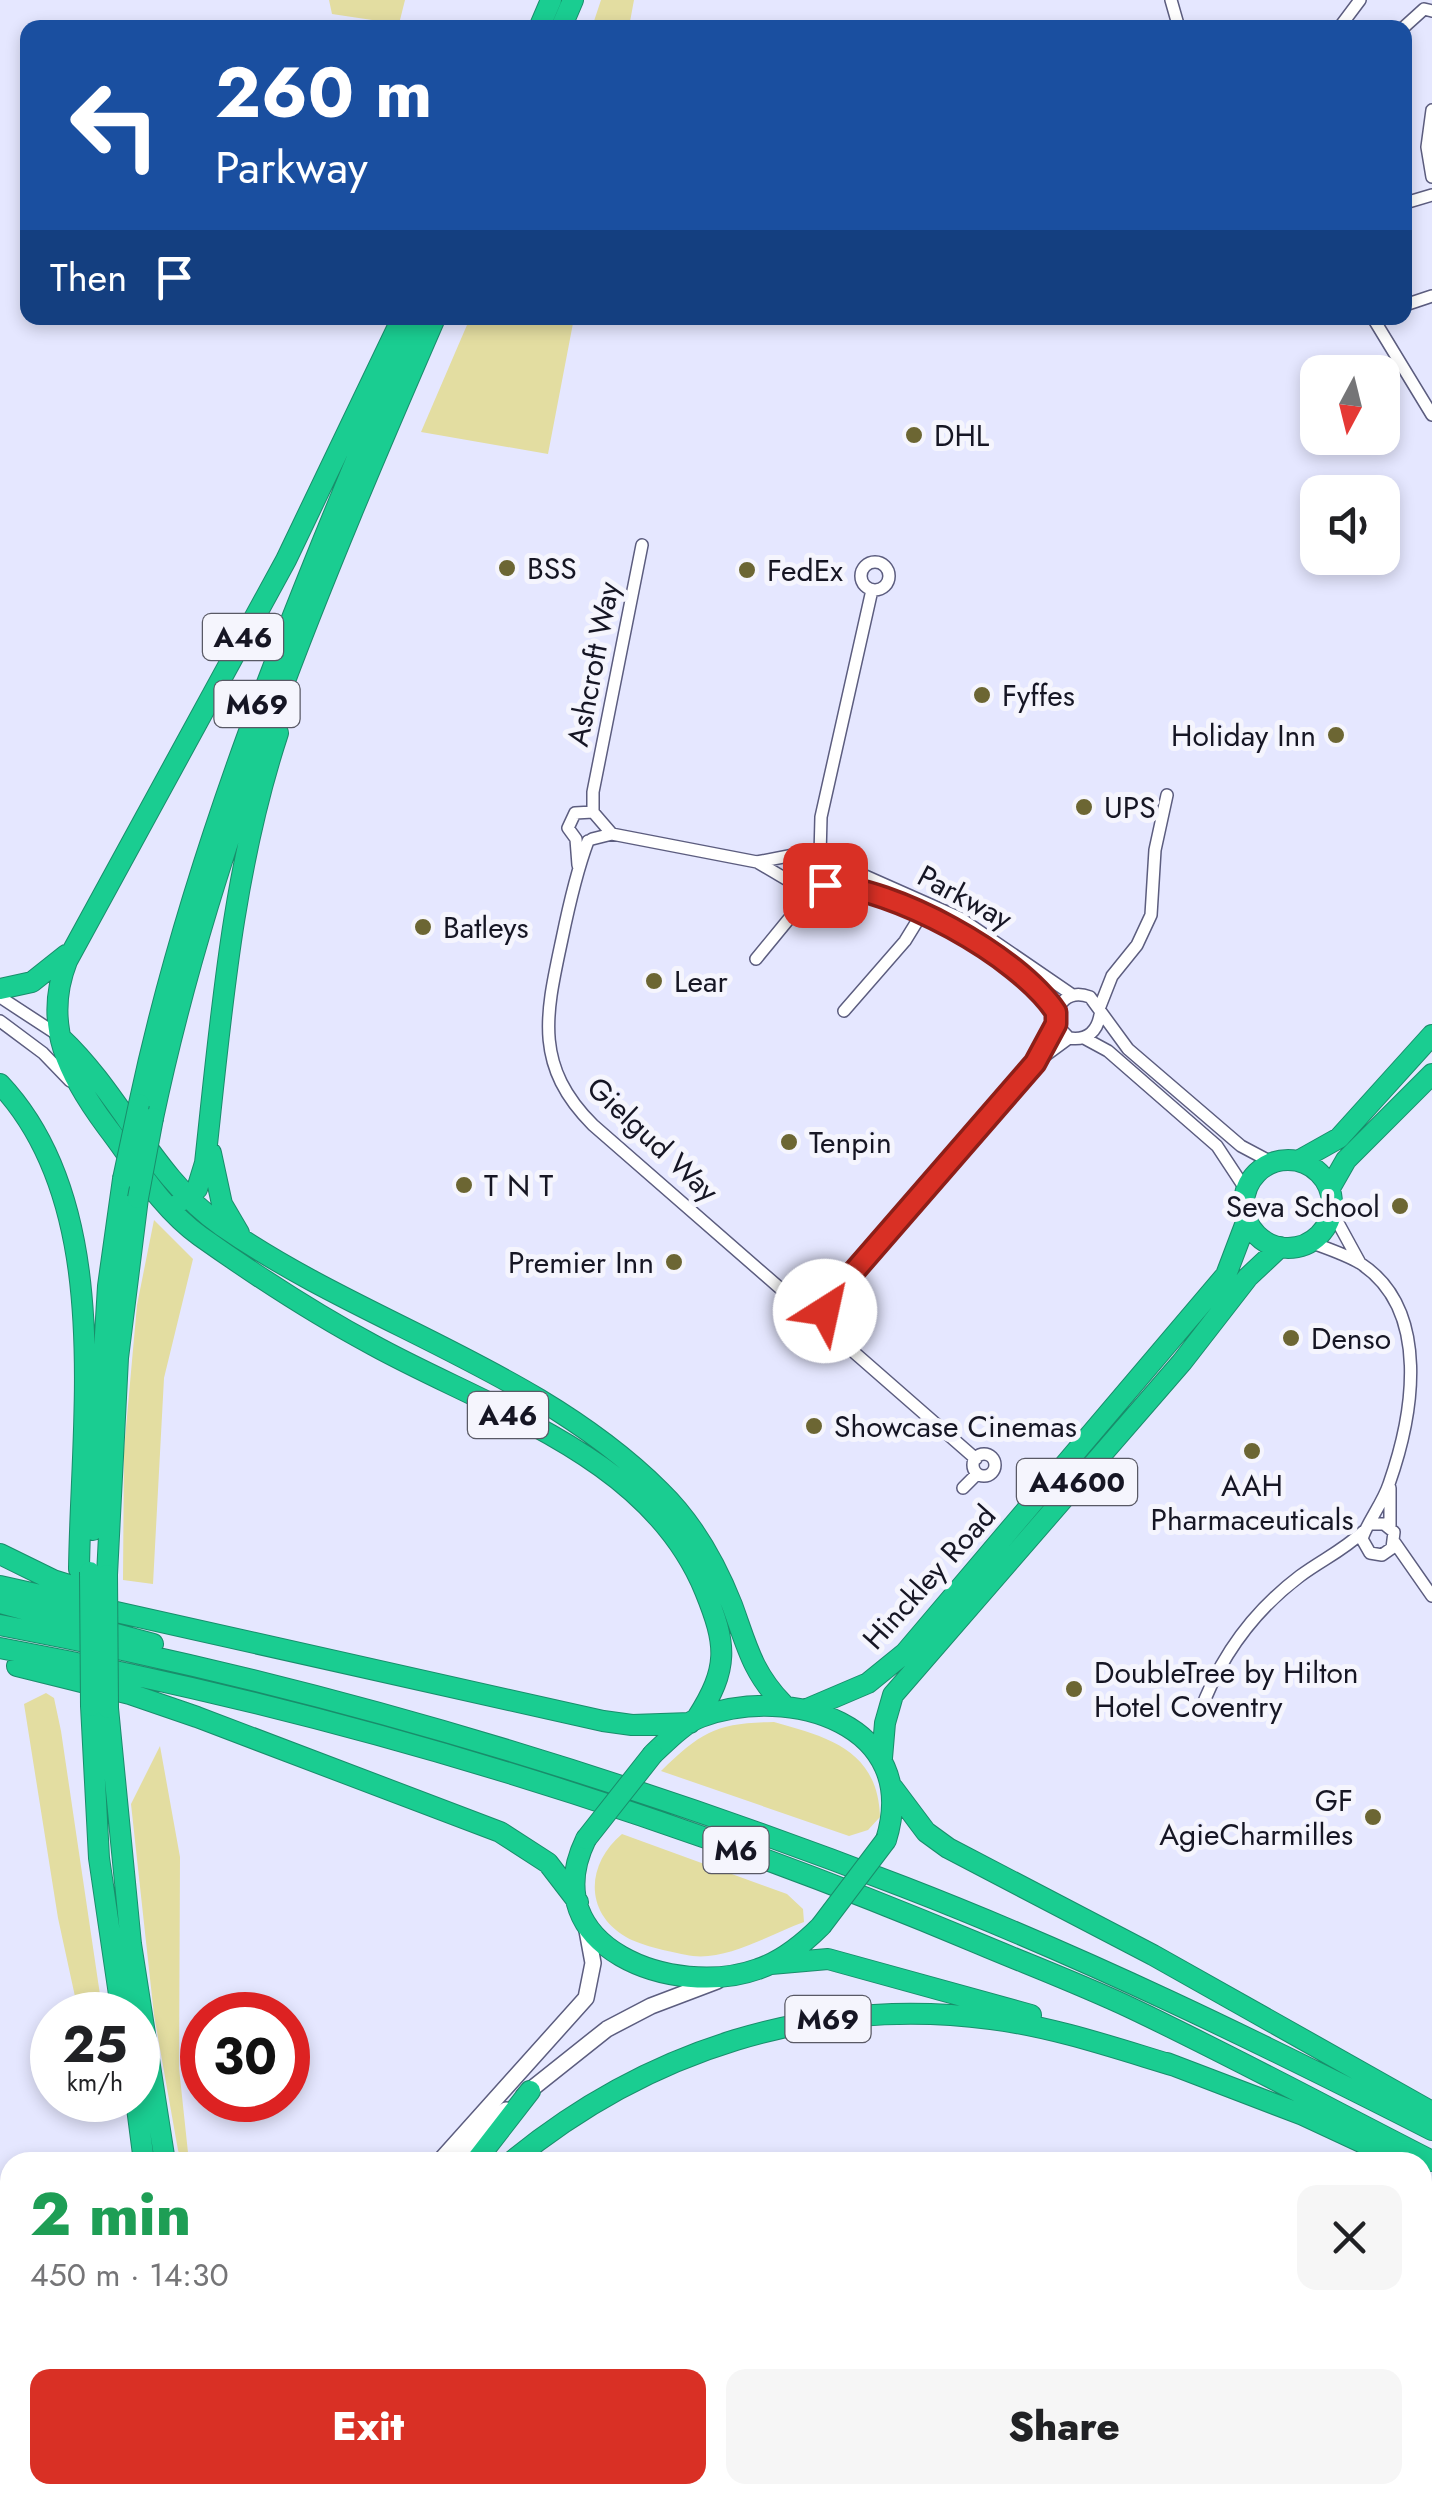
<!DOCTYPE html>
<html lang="en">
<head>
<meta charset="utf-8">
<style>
  :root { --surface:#fff; --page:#f6f6f6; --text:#202124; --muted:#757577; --accent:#d93025 }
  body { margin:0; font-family:Jost,sans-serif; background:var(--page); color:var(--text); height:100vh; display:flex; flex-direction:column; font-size:38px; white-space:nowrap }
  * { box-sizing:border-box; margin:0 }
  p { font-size:32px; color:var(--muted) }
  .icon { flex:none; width:55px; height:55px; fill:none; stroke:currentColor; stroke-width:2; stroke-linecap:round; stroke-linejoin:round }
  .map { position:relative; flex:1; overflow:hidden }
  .side { position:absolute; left:0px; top:2152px; width:1432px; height:352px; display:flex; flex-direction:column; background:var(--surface); border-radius:30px 30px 0 0; box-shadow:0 5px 15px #0003 }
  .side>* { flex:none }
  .top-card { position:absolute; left:20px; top:20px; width:1392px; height:305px; border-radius:20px; box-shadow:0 5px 15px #0003; background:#1a4fa0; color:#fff; overflow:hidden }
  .needle { width:65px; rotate:187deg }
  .fabs { position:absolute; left:1300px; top:355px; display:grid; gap:20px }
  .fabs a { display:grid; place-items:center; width:100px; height:100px; border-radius:20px; background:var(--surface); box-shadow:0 5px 15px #0003; font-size:50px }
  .speed { position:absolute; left:30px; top:1992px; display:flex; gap:20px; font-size:50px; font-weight:700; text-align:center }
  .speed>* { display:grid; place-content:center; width:130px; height:130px; border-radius:50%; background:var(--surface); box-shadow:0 5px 15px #0003; line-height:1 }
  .speed small { font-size:25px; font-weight:400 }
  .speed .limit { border:15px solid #d22; background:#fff; color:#111 }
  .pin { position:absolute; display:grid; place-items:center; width:85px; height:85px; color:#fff; margin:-42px; border-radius:20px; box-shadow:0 5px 15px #0006 }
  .me { position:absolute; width:110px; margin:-55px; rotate:35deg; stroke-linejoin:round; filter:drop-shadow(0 0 8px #0008) }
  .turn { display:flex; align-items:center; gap:35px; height:210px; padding:0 30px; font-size:45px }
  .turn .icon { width:130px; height:130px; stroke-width:2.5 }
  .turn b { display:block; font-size:70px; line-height:85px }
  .then { display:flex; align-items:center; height:95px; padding:0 30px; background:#0003; gap:20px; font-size:38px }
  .round { display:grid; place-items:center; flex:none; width:105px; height:105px; border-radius:20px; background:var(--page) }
  .summary { display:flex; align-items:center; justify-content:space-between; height:170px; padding:0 30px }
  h1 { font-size:60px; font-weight:800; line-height:75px; color:#1e9e55 }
  .action { display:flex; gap:20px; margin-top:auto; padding:20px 30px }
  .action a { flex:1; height:115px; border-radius:20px; background:var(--accent); color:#fff; font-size:40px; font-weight:800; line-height:115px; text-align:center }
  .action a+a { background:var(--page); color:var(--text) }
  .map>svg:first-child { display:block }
  .green { fill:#e3dda1 }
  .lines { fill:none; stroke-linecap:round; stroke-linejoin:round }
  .street-casing { stroke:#5c5d7f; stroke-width:14 }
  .secondary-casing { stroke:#5c5d7f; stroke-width:18 }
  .highway-casing { stroke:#198d6b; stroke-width:22 }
  .street { stroke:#fff; stroke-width:11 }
  .secondary { stroke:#fff; stroke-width:15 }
  .highway { stroke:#1acd91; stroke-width:20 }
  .highway-bridge-casing { stroke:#198d6b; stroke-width:22; stroke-linecap:butt }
  .highway-bridge { stroke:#1acd91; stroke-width:20 }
  .route-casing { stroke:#8d1f18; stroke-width:25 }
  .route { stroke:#d93025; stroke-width:18 }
  .poi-dot { fill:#6c6633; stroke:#f5f5fd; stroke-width:4 }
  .labels { text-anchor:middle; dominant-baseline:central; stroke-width:10; stroke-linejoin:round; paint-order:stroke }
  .shield { fill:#f5f5fd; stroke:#595965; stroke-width:2.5 }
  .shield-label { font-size:28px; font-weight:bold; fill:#161624 }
  .poi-label { font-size:30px; fill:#161624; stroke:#f5f5fd; text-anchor:start }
  .street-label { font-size:30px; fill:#161624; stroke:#f5f5fd }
</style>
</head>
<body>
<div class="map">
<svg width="1432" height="2504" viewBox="0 0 1432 2504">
  <rect width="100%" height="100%" fill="#e5e7ff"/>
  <!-- green -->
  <path class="green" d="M329,0H405L399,24L332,14Z
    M601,0H634L629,27H592Z
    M470,318H574L548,454L421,432Z
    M154,1220L193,1259L164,1378L153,1584L123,1580L124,1450L137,1305Z
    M46,1693L54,1698L61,1731L103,2015H79L58,1918L24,1704Z
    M774,1722C828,1737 878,1750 880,1817L868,1830L849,1836L661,1771C702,1731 717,1723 774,1722Z
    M160,1746L180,1857L179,2068L189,2162H182L178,2150L154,2015L131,1804Z
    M622,1834L787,1894L803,1909L804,1922C771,1934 728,1960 693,1956C675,1953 641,1946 626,1937C583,1912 587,1863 622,1834Z
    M1432,2296V2344L1423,2367V2297Z"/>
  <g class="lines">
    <!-- street casing -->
    <g class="street-casing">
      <path id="street" d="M1171,0L1179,28
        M1339,28L1360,0
        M1403,28L1424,9L1432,11
        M1432,110L1427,147L1432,177
        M1405,203L1432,195
        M1405,305L1432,296
        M1373,318L1432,415
        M861 576a14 14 0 1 1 28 0a14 14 0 1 1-28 0Z
        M593,812V792L642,545
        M592,839L612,834L757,862L791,882
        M588,841C576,873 569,905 562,939C546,1014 533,1065 593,1125L789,1296L808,1328L819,1329L826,1323L836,1292
        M798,856L789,875L804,892L825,885L829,874L825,861
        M820,856L821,817L872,590
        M757,862L804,853L820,856L960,918L1071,994
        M578,865L576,839L568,828L575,813L593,812L612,834
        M825,885C894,887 1017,955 1056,1011
        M756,959L797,909L804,892
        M0,997L58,1035
        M1099,1009L1112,976L1137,945L1151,915L1155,850L1167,795
        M844,1011L905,941L921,915
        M1100,1015C1097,1032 1087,1041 1069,1038L1056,1024C1055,1003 1069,989 1090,997L1128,1049L1241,1146L1273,1163
        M0,1021L43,1053L70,1081
        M1084,1038L1108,1051L1217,1146L1246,1190
        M1037,1059L1056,1024
        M1331,1210L1360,1263
        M1310,1242C1326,1248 1345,1254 1360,1263C1432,1310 1413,1416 1389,1484C1383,1503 1366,1524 1362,1539L1370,1553L1382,1555L1392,1548L1394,1532L1384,1524H1373
        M803,1314L836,1292L1035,1063L1069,1038
        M824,1326L976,1459
        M973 1465a11 11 0 1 1 22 0a11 11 0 1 1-22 0Z
        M963,1488L977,1474
        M1390,1488V1528
        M1395,1543L1432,1596
        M1199,1715C1219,1658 1251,1613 1300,1576C1323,1559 1341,1552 1364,1531"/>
    </g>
    <!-- secondary casing -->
    <g class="secondary-casing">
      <path id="secondary" d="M524,2095L607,2029L651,2006L717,1981
        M439,2162L586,1998L593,1963L586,1925
        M452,2162L506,2110
        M78,2504L89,2495"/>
    </g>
    <!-- highway casing -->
    <g class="highway-casing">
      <path id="highway" d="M539,28L551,0
        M561,28L573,0
        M402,318L286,560L67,961C42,1025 69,1076 107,1127C136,1165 161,1208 200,1236C255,1275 313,1313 373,1345C491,1410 650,1456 705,1591C727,1645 729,1668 697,1718
        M0,989L32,982L66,955
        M61,1038C121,1094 154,1179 222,1226C363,1324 537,1369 660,1491C693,1523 715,1562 732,1605C747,1646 752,1672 783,1704
        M0,1084C114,1205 81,1415 79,1569
        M139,1104C197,832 306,580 413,324
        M153,1118C212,839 322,578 435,318
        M211,1153L222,1204L239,1233
        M1244 1204a44 44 0 1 1 88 0a44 44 0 1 1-88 0Z
        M1298,1161L1339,1138L1432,1035
        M1330,1188L1346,1160L1432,1074
        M181,1201L197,1189L205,1163C221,1017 232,873 278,733
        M93,1530L108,1286L123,1179
        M0,1554L53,1580L104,1596
        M107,1575L118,1358L138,1198
        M0,1586L603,1721L632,1725L690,1723
        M0,1603L153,1644
        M0,1625C307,1683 612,1774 904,1887C1085,1957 1259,2042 1432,2130
        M0,1648C333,1710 663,1811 975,1942C1027,1964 1080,1984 1131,2008C1232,2056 1332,2110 1432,2161
        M17,1666L130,1694L197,1717L500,1832L548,1863L578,1902
        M91,1706L99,1858L122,2015
        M108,1708L131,1944L165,2162
        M807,1709L868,1683L905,1653L1226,1275L1248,1217
        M653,1754C667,1741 684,1723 701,1717C790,1684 922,1724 886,1840
        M882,1758L885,1723L893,1695L1182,1362L1248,1277L1280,1247
        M893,1788L926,1832L948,1848L1153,1955L1432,2112
        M586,1839C533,1948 675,1999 758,1969C782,1961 803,1944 821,1926
        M771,1964L828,1959L1031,2015
        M1167,2063L1303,2115L1404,2162
        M136,2100L144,2162
        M475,2162L530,2091
        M511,2162C647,2050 815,1996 991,2019C1054,2027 1115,2048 1175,2066
        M178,2495V2504
        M199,2495V2504
        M277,2504L281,2495"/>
    </g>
    <!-- street -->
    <use href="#street" class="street"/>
    <!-- secondary -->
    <use href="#secondary" class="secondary"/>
    <!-- highway -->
    <use href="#highway" class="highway"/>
    <!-- highway-bridge casing -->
    <g class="highway-bridge-casing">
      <path id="highway-bridge" d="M123,1179L139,1104
        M138,1198L153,1118
        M90,1572L91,1706
        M107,1575L108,1708
        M586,1839L653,1754
        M821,1926L886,1840"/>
    </g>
    <!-- highway-bridge -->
    <use href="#highway-bridge" class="highway-bridge"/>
  </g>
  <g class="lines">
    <!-- route casing -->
    <g class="route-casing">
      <path id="route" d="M825,885C893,887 1018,955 1056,1012V1024L1035,1063L844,1283L815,1305L825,1311"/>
    </g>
    <!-- route -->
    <use href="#route" class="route"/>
  </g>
  <!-- markers -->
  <g class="poi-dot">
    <circle cx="914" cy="435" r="10"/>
    <circle cx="507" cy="568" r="10"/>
    <circle cx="747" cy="570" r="10"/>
    <circle cx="982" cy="695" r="10"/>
    <circle cx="1336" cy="735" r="10"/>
    <circle cx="1084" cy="807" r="10"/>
    <circle cx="423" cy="927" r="10"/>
    <circle cx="654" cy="981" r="10"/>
    <circle cx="789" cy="1142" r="10"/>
    <circle cx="464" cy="1185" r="10"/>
    <circle cx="1400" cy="1206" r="10"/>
    <circle cx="674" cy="1262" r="10"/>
    <circle cx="1291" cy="1338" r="10"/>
    <circle cx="814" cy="1426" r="10"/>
    <circle cx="1252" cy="1451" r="10"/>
    <circle cx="1074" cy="1689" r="10"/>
    <circle cx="1373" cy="1817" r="10"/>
  </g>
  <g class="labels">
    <!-- shield labels -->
    <g class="shield">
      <rect x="203" y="614" width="80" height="46" rx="8"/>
      <rect x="214.5" y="681" width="85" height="46" rx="8"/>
      <rect x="468" y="1392" width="80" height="46" rx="8"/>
      <rect x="1017" y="1459" width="120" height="46" rx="8"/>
      <rect x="703.5" y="1827" width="65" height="46" rx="8"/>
      <rect x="785.5" y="1996" width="85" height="46" rx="8"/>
    </g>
    <g class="shield-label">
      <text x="243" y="637">A46</text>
      <text x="257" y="704">M69</text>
      <text x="508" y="1415">A46</text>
      <text x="1077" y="1482">A4600</text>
      <text x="736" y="1850">M6</text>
      <text x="828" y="2019">M69</text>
    </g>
    <!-- poi labels -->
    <g class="poi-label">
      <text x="934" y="435">DHL</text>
      <text x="527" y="568">BSS</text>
      <text x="767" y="570">FedEx</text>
      <text x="1002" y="695">Fyffes</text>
      <text x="1316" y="735" text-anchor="end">Holiday Inn</text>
      <text x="1104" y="807">UPS</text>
      <text x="443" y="927">Batleys</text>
      <text x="674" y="981">Lear</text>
      <text x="809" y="1142">Tenpin</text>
      <text x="484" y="1185">T N T</text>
      <text x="1380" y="1206" text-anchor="end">Seva School</text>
      <text x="654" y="1262" text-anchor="end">Premier Inn</text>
      <text x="1311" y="1338">Denso</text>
      <text x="834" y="1426">Showcase Cinemas</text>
      <text x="1252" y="1485" text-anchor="middle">AAH<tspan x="1252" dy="34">Pharmaceuticals</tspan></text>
      <text x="1094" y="1672">DoubleTree by Hilton<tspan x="1094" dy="34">Hotel Coventry</tspan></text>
      <text x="1353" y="1800" text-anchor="end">GF<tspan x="1353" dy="34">AgieCharmilles</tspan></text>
    </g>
    <!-- street labels -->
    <g class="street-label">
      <text transform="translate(593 664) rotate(-79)">Ashcroft Way</text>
      <text transform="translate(965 897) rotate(28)">Parkway</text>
      <text transform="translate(653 1139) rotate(43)">Gielgud Way</text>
      <text transform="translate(929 1577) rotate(-48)">Hinckley Road</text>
    </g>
  </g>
</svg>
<div class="fabs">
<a><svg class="needle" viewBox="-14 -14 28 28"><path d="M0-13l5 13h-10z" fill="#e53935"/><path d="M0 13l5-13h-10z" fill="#757577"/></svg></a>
<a><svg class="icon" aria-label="sound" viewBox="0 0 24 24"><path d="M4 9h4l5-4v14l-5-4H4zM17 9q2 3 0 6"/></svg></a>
</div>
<div class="speed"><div>25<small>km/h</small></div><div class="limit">30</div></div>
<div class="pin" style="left:825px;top:885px;background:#d93025"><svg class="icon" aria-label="arrive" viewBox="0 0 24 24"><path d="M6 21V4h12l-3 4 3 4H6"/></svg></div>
<svg class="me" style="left:825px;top:1311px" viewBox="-20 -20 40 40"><circle r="19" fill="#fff"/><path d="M0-13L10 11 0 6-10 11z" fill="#d93025"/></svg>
<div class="top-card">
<div class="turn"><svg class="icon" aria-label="left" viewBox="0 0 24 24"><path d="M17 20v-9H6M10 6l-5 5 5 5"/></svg><div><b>260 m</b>Parkway</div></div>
<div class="then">Then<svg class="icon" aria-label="arrive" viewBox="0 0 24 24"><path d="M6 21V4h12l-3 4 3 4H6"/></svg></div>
</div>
<section class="side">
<div class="summary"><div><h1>2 min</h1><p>450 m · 14:30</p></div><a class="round"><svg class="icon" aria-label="close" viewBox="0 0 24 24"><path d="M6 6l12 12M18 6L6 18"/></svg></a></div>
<div class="action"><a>Exit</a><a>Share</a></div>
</section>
</div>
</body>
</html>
